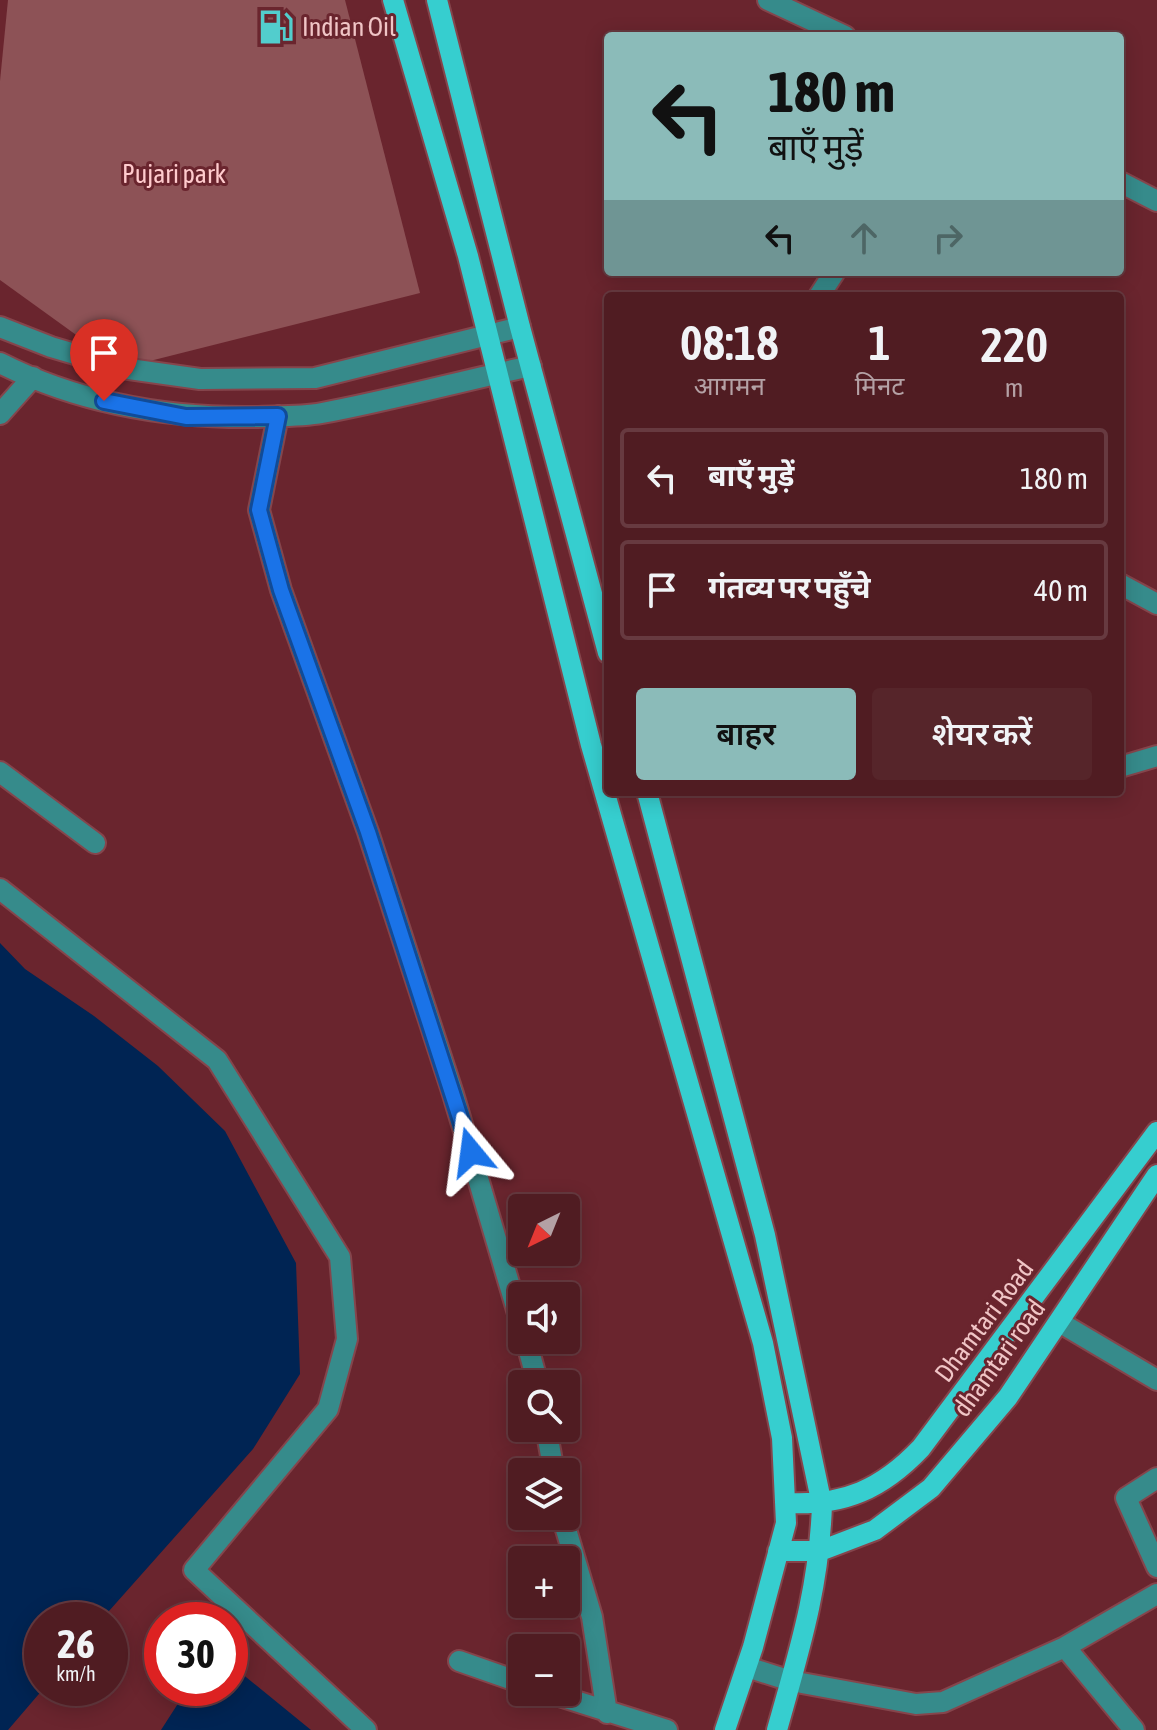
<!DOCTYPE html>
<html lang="hi">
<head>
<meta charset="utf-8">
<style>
  :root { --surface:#501c22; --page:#56252a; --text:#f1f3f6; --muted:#b4a1a5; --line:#673a40; --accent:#8bbbb9 }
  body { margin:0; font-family:"Asap Condensed","Noto Sans Devanagari",sans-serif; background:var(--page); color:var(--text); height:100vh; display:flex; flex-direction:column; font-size:30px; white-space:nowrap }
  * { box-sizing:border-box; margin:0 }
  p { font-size:26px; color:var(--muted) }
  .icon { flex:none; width:44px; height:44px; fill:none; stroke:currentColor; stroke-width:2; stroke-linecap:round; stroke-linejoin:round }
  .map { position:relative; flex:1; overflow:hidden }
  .sheet { position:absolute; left:604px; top:292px; width:520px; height:504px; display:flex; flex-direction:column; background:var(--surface); border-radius:8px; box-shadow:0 4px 20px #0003,0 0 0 2px var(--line) }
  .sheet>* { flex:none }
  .top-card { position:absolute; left:604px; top:32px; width:520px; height:244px; border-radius:8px; box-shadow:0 4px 20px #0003,0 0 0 2px var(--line); background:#8bbbb9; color:#111; overflow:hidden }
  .needle { width:52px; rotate:223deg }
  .controls { position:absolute; left:508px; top:1194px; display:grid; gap:16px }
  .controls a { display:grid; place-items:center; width:72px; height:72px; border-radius:8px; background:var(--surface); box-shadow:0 4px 20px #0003,0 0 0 2px var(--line); font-size:40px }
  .speed { position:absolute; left:24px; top:1602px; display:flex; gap:16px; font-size:40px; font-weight:700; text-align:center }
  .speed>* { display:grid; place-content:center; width:104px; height:104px; border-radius:50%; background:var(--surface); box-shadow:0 4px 20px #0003,0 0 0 2px var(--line); line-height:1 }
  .speed small { font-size:20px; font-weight:400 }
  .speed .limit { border:12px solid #d22; background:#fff; color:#111 }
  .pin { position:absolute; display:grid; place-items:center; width:68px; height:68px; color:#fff; margin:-82px -34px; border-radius:50% 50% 50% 0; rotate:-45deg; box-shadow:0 0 8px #0007 }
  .pin .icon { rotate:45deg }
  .me { position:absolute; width:88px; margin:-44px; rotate:344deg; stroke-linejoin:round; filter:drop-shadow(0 0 6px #0008) }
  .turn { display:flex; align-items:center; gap:28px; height:168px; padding:0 32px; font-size:36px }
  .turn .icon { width:104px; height:104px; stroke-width:2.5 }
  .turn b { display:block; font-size:56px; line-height:68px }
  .lanes { display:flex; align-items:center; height:76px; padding:0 32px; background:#0003; justify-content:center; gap:40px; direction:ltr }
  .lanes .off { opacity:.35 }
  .eta { display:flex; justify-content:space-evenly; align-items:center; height:136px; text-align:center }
  .eta b { font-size:48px; font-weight:600; line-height:56px }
  .cta { display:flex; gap:16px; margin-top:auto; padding:16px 32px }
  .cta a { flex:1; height:92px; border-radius:8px; background:var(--accent); color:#111; font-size:32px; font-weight:600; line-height:92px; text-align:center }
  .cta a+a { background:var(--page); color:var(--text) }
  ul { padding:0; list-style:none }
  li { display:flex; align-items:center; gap:24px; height:100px; margin:0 16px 12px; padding:0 16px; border:4px solid var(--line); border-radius:8px }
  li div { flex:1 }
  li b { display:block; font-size:30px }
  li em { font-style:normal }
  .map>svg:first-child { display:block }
  .green { fill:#8d5256 }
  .water { fill:#002453 }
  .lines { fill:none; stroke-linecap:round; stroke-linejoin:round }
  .minor-casing { stroke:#85454c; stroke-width:24 }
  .major-casing { stroke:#85454c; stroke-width:24 }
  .minor { stroke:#368b8b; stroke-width:20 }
  .major { stroke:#36cecf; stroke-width:20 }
  .route-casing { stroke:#114b97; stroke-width:20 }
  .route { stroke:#1a73e8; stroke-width:14 }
  .labels { text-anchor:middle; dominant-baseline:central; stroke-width:6; stroke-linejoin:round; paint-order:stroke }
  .poi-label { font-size:26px; fill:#f0c5c6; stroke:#6a252e; text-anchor:start }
  .park-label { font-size:26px; fill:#ffcbcd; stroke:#6a252e }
  .street-label { font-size:26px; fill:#f0c5c6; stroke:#6a252e }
</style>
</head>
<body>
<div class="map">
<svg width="1157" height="1730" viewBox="0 0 1157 1730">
  <rect width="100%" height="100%" fill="#6a252e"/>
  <!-- green -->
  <path class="green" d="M8,0H345L420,293L122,368L0,280V81Z"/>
  <!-- water -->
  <path class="water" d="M0,943L25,969L94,1016L158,1066L225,1131L296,1263L300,1374L253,1449L101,1620H42L44,1688L8,1730H0Z
    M230,1664L311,1730H161L188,1688H230Z"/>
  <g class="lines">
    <!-- minor casing -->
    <g class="minor-casing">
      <path id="minor" d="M768,0L845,36
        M1120,182L1157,201
        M819,296L834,273
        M0,327L51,347L122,368L200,379L315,378L520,327
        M0,363C79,403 166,418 254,417C276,416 300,417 322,413C392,400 461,381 531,366
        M0,414L33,377
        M278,416L259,510L281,590L368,832L453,1094L522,1327
        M1120,584L1157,604
        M1120,767L1157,756
        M0,772L95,843
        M0,889L217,1060L340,1257L347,1339L328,1409L194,1570L366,1730
        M1059,1322L1157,1380
        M526,1340L538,1384
        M546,1428L554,1472
        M1157,1478L1126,1498L1157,1567
        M562,1516L592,1617L607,1713
        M1065,1647L1134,1730
        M459,1661L522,1683
        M747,1667L791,1681L916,1704L943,1702L1065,1647L1157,1594
        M547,1692L667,1730"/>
    </g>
    <!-- major casing -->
    <g class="major-casing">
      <path id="major" d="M393,0L468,256L591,745L763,1343L782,1438L786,1523L753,1647L725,1730
        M437,0L520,327L608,653
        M647,792L765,1235L822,1505C819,1589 799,1651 777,1730
        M787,1503C844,1506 882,1489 921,1448L1157,1132
        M778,1551H820L875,1530L931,1488L1008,1397L1157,1175"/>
    </g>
    <!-- minor -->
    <use href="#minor" class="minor"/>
    <!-- major -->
    <use href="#major" class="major"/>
  </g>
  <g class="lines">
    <!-- route casing -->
    <g class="route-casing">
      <path id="route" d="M104,401L186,417L278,416L259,510L281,590L368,832L471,1152"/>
    </g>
    <!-- route -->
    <use href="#route" class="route"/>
  </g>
  <!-- icons -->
  <defs>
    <g id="fuel-bare" transform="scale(2.76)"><path d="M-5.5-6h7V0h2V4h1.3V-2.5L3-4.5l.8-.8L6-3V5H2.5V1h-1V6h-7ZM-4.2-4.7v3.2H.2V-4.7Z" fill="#52cdcd" stroke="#6a252e" stroke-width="2.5" paint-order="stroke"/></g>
  </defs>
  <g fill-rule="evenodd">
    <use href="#fuel-bare" x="276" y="27"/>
  </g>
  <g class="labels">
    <!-- poi labels -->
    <g class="poi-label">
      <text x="302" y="27">Indian Oil</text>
    </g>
    <!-- park labels -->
    <g class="park-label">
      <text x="174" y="174">Pujari park</text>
    </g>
    <!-- street labels -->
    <g class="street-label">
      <text transform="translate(984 1321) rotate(-53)">Dhamtari Road</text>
      <text transform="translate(999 1358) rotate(-54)">dhamtari road</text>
    </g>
  </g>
</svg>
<div class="controls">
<a><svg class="needle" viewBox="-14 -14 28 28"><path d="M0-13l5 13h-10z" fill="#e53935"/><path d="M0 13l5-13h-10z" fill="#b4a1a5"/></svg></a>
<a><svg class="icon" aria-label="sound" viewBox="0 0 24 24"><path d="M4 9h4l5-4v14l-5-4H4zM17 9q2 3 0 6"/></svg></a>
<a><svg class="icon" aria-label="search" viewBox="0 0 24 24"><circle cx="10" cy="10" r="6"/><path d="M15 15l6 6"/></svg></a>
<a><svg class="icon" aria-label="layers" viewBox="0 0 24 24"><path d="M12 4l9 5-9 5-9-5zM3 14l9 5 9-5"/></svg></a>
<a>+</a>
<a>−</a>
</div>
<div class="speed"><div>26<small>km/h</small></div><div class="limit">30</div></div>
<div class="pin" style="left:104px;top:401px;background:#d93025"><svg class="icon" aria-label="arrive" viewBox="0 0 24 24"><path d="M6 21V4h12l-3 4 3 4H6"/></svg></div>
<svg class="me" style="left:471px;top:1152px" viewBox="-20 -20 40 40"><path d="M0-17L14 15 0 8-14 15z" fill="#1a73e8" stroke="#fff" stroke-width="4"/></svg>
<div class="top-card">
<div class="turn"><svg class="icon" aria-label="left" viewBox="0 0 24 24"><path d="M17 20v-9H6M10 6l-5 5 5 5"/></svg><div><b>180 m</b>बाएँ मुड़ें</div></div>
<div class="lanes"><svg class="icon" aria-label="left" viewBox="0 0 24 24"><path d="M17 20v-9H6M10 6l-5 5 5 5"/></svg><svg class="icon off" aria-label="ahead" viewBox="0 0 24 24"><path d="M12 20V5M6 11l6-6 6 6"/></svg><svg class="icon off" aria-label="right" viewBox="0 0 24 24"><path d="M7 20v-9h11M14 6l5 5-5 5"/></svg></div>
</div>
<section class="sheet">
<div class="eta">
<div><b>08:18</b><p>आगमन</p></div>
<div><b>1</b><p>मिनट</p></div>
<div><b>220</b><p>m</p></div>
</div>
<ul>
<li><svg class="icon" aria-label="left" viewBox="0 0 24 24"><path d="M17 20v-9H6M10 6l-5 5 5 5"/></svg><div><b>बाएँ मुड़ें</b></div><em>180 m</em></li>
<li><svg class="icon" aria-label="arrive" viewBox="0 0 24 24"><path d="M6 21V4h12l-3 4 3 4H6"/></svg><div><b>गंतव्य पर पहुँचे</b></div><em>40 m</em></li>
</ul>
<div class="cta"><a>बाहर</a><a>शेयर करें</a></div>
</section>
</div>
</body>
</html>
